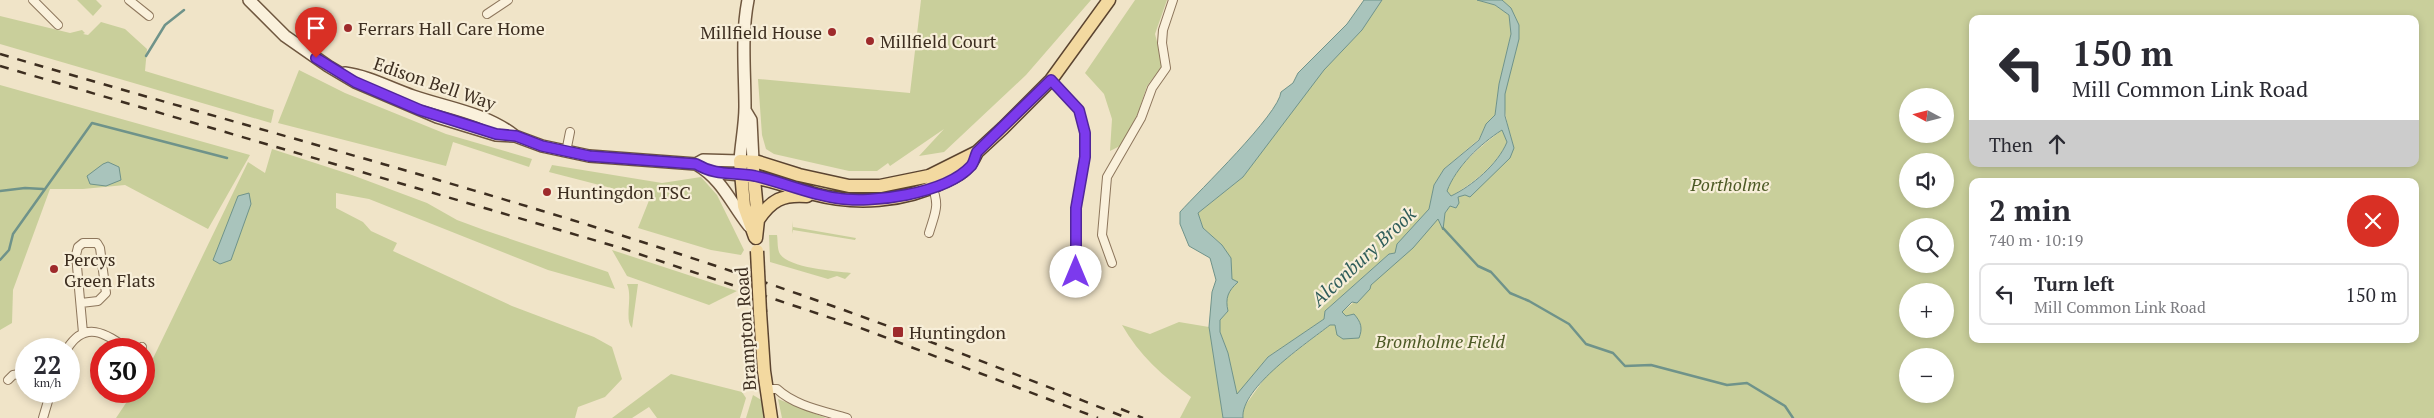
<!DOCTYPE html>
<html lang="en">
<head>
<meta charset="utf-8">
<style>
  :root { --surface:#fff; --page:#f2f2f3; --text:#2b2b33; --muted:#7c7c81; --line:#e1e1e2 }
  body { margin:0; font-family:"PT Serif",serif; background:var(--page); color:var(--text); height:100vh; display:flex; flex-direction:column; font-size:19px; white-space:nowrap }
  * { box-sizing:border-box; margin:0 }
  p { font-size:16px; color:var(--muted) }
  .icon { flex:none; width:28px; height:28px; fill:none; stroke:currentColor; stroke-width:2; stroke-linecap:round; stroke-linejoin:round }
  .map { position:relative; flex:1; overflow:hidden }
  .details { position:absolute; left:1969px; top:178px; width:450px; height:165px; display:flex; flex-direction:column; background:var(--surface); border-radius:10px; box-shadow:0 2px 8px #0003 }
  .details>* { flex:none }
  .hud { position:absolute; left:1969px; top:15px; width:450px; height:152px; border-radius:10px; box-shadow:0 2px 8px #0003; background:#fff; color:var(--text); overflow:hidden }
  .needle { width:32px; rotate:277deg }
  .tools { position:absolute; left:1899px; top:88px; display:grid; gap:10px }
  .tools a { display:grid; place-items:center; width:55px; height:55px; border-radius:50%; background:var(--surface); box-shadow:0 2px 8px #0003; font-size:25px }
  .speed { position:absolute; left:15px; top:338px; display:flex; gap:10px; font-size:25px; font-weight:700; text-align:center }
  .speed>* { display:grid; place-content:center; width:65px; height:65px; border-radius:50%; background:var(--surface); box-shadow:0 2px 8px #0003; line-height:1 }
  .speed small { font-size:12px; font-weight:400 }
  .speed .limit { border:8px solid #d22; background:#fff; color:#111 }
  .pin { position:absolute; display:grid; place-items:center; width:42px; height:42px; color:#fff; margin:-51px -21px; border-radius:50% 50% 50% 0; rotate:-45deg; box-shadow:0 0 5px #0007 }
  .pin .icon { rotate:45deg }
  .me { position:absolute; width:55px; margin:-28px; rotate:0deg; stroke-linejoin:round; filter:drop-shadow(0 0 4px #0008) }
  .turn { display:flex; align-items:center; gap:18px; height:105px; padding:0 20px; font-size:22px }
  .turn .icon { width:65px; height:65px; stroke-width:2.5 }
  .turn b { display:block; font-size:35px; line-height:42px }
  .then { display:flex; align-items:center; height:48px; padding:0 20px; background:#0003; gap:10px; font-size:19px }
  .round { display:grid; place-items:center; flex:none; width:52px; height:52px; border-radius:26px; background:var(--page) }
  .headline { display:flex; align-items:center; justify-content:space-between; height:85px; padding:0 20px }
  h1 { font-size:30px; font-weight:700; line-height:38px }
  ul { padding:0; list-style:none }
  li { display:flex; align-items:center; gap:15px; height:62px; margin:0 10px 8px; padding:0 10px; border:2px solid var(--line); border-radius:10px }
  li div { flex:1 }
  li b { display:block; font-size:19px }
  li em { font-style:normal }
  .map>svg:first-child { display:block }
  .green { fill:#c9cf9b; fill-rule:evenodd }
  .water { fill:#a9c4bc; stroke:#6f938a; fill-rule:evenodd }
  .lines { fill:none; stroke-linecap:round; stroke-linejoin:round }
  .stream { stroke:#6f938a; stroke-width:2.5 }
  .street-casing { stroke:#8d765c; stroke-width:10 }
  .secondary-casing { stroke:#6f573f; stroke-width:14 }
  .primary-casing { stroke:#5b4430; stroke-width:15 }
  .street { stroke:#faf1dc; stroke-width:8 }
  .secondary { stroke:#faf1dc; stroke-width:11 }
  .primary { stroke:#f3d9a0; stroke-width:12 }
  .rail { stroke:#3d2e20; stroke-width:2.5; stroke-dasharray:9 9; stroke-linecap:butt }
  .primary-bridge-casing { stroke:#5b4430; stroke-width:15; stroke-linecap:butt }
  .primary-bridge { stroke:#f3d9a0; stroke-width:12 }
  .route-casing { stroke:#51269a; stroke-width:12 }
  .route { stroke:#7c3aed; stroke-width:9 }
  .poi-dot { fill:#9e2a2b; stroke:#f7eed8; stroke-width:2 }
  .labels { text-anchor:middle; dominant-baseline:central; stroke-width:4.5; stroke-linejoin:round; paint-order:stroke }
  .poi-label { font-size:18px; fill:#3d2e20; stroke:#f7eed8; text-anchor:start }
  .street-label { font-size:18px; fill:#3d2e20; stroke:#f7eed8 }
  .park-label { font-size:18px; font-style:italic; fill:#4d5a26; stroke:#f7eed8 }
  .water-label { font-size:19px; font-style:italic; fill:#2f5d5a; stroke:#f7eed8 }
</style>
</head>
<body>
<div class="map">
<svg width="2434" height="418" viewBox="0 0 2434 418">
  <rect width="100%" height="100%" fill="#f0e4c8"/>
  <!-- green -->
  <path class="green" d="M77,0H96L102,6L93,16Z
    M921,0H1091L1026,75L944,152L919,156L944,129L890,166L888,163L877,171H849L774,154L766,149L762,135L758,79L910,93Z
    M1135,0H1167L1155,34L1163,65L1147,86L1138,113L1122,145L1110,151L1112,119L1104,94L1085,73Z
    M1382,0H1477L1495,5L1509,15L1511,34L1499,84L1495,115L1486,124L1479,139L1444,169L1434,185L1429,209L1395,253L1389,254L1325,311L1324,319L1268,357L1237,395L1228,353L1220,332V320L1228,311L1226,300L1232,279L1222,245L1203,228L1198,213L1243,177L1314,80L1362,30Z
    M1502,0H2434V418H1243L1242,410L1269,372L1330,325L1346,316L1342,312L1370,289L1371,285L1438,218L1442,228L1445,213L1450,206L1456,208L1458,197L1465,195L1514,148C1509,130 1503,113 1505,94C1508,59 1536,29 1502,0ZM1972,19H2415V164H1972ZM1908,96H1945V134H1908ZM1908,161H1945V199H1908ZM1972,181H2415V339H1972ZM1908,226H1945V264H1908ZM1908,291H1945V329H1908ZM1908,356H1945V394H1908Z
    M0,16L70,33L82,30L85,33L83,34L88,35L101,22L125,29L147,49L145,71L274,110L271,123L0,44Z
    M299,70L345,93L446,134L532,159L529,167L453,142L446,166L278,123Z
    M0,85L250,155L208,229L125,185L83,189H50L13,290L12,323L0,330Z
    M1502,130L1507,142C1497,165 1472,184 1451,196L1447,191C1457,165 1480,147 1502,130Z
    M272,149L352,175L427,203L457,220L484,230L608,272L615,289L548,270L369,199L336,193V208L363,222L371,231L397,243L393,251L512,306L594,337L612,347L622,379L605,397L578,407L575,418H116L134,391H144V377L248,162L265,173Z
    M552,165L662,183L701,177L717,195L744,250L741,255L711,250L638,228L650,198L549,172Z
    M793,221V227L856,238L855,240L793,230L792,234Z
    M769,235H777C778,241 777,249 780,254C789,268 835,271 851,273L845,279L837,276L828,279L770,262Z
    M612,250L737,291L709,305L627,276Z
    M627,284H638L632,328C624,319 633,297 627,284Z
    M1179,322L1209,327L1223,418H1180L1191,397C1163,376 1139,355 1122,325L1150,334Z
    M671,374L742,392L746,398L740,418H657L649,407L632,418H612Z
    M753,395L763,401L766,418H746Z
    M778,399L826,418H782Z"/>
  <!-- water -->
  <path class="water" d="M1364,0H1382L1362,30L1324,70L1243,177L1198,213L1203,228L1222,245L1231,258L1232,279L1238,282C1228,291 1225,298 1228,311L1220,320V332L1228,353L1237,394L1268,357L1324,319L1325,311L1389,254L1395,253L1397,244L1429,209L1434,185L1444,169L1479,140L1486,124L1495,115L1499,84L1511,34L1509,15L1495,5L1477,0H1502L1511,8L1519,25V39L1505,94V116L1514,148L1510,158L1470,197L1465,195L1458,197L1459,203L1456,208L1450,206L1445,213L1443,230L1438,219L1413,248L1371,285L1370,289L1357,303L1352,302L1342,312L1346,316L1354,314C1361,322 1363,328 1359,338L1343,339L1337,335L1335,325H1330C1307,343 1240,388 1243,418H1223L1209,327L1212,292L1216,280L1210,258L1189,246L1180,224V212C1199,191 1279,114 1281,92L1293,83L1298,73L1347,24ZM1502,130L1507,142C1498,164 1472,186 1451,196L1447,191C1456,167 1480,144 1502,130Z
    M108,162L119,167L121,180L106,186L90,184L87,176L103,164Z
    M249,193L251,204L231,260L220,264L213,260L238,196Z"/>
  <g class="lines">
    <!-- stream -->
    <path class="stream" d="M146,56L165,25L184,10
      M0,191L25,188L43,189
      M1443,228L1478,266L1491,272L1510,293L1529,301L1569,324L1586,344L1613,353L1625,366L1651,365L1727,385L1747,383L1785,406L1793,418
      M0,260L9,250L13,234L92,123L227,158"/>
    <!-- street casing -->
    <g class="street-casing">
      <path id="street" d="M33,0L58,25
        M129,0L149,16
        M487,14L508,0
        M1051,80L1079,110L1085,133V157L1076,208V272
        M566,152L570,132
        M929,233C936,210 940,206 931,183
        M1112,263L1102,235L1107,177L1141,118L1152,88L1166,68L1162,43L1163,30L1173,0
        M81,303L98,301L106,293L100,248L97,243H83L78,247L76,255L83,333
        M67,349C85,320 105,333 128,349
        M140,349L142,347
        M8,380L13,375L26,373
        M767,389H777C795,406 824,411 847,418
        M43,418L51,391"/>
    </g>
    <!-- secondary casing -->
    <g class="secondary-casing">
      <path id="secondary" d="M249,0L285,36L328,66L355,82L437,117L496,135L515,136L542,146L589,156L696,164C723,180 730,202 749,226
        M345,73C368,76 390,88 413,96C448,108 486,113 515,136
        M745,110L751,120L753,161
        M696,164L703,160L740,161C741,143 745,125 745,107C745,71 741,36 748,0
        M708,172L741,175"/>
    </g>
    <!-- primary casing -->
    <g class="primary-casing">
      <path id="primary" d="M753,169L758,220L756,238
        M741,175C766,178 790,187 814,194C855,205 904,202 941,183C959,175 969,170 977,152
        M758,220C771,200 783,194 807,196
        M755,237L744,206L740,161L758,162L799,175L849,186H880L929,176L977,152L1003,128L1051,80L1109,0
        M760,312L764,371L771,418"/>
    </g>
    <!-- street -->
    <use href="#street" class="street"/>
    <!-- secondary -->
    <use href="#secondary" class="secondary"/>
    <!-- primary -->
    <use href="#primary" class="primary"/>
    <!-- rail -->
    <path class="rail" d="M0,54C246,127 494,191 737,273C869,317 998,367 1127,418
      M0,66L621,248L858,327L1098,418
      M1121,409L1143,418"/>
    <!-- primary-bridge casing -->
    <g class="primary-bridge-casing">
      <path id="primary-bridge" d="M757,251L760,312"/>
    </g>
    <!-- primary-bridge -->
    <use href="#primary-bridge" class="primary-bridge"/>
  </g>
  <g class="lines">
    <!-- route casing -->
    <g class="route-casing">
      <path id="route" d="M316,58L355,82L420,110L496,134L516,136L542,146L589,156L696,164C716,176 732,172 755,176C782,182 808,194 836,198C871,204 945,194 971,166C974,163 975,156 977,152L1051,80L1079,110L1085,133V157L1076,208V272"/>
    </g>
    <!-- route -->
    <use href="#route" class="route"/>
  </g>
  <!-- markers -->
  <g class="poi-dot">
    <circle cx="348" cy="28" r="5"/>
    <circle cx="832" cy="32" r="5"/>
    <circle cx="870" cy="41" r="5"/>
    <circle cx="547" cy="192" r="5"/>
    <circle cx="54" cy="269" r="5"/>
    <rect x="892" y="326" width="12" height="12" rx="2.5"/>
  </g>
  <g class="labels">
    <!-- poi labels -->
    <g class="poi-label">
      <text x="358" y="28">Ferrars Hall Care Home</text>
      <text x="822" y="32" text-anchor="end">Millfield House</text>
      <text x="880" y="41">Millfield Court</text>
      <text x="557" y="192">Huntingdon TSC</text>
      <text x="64" y="259">Percys<tspan x="64" dy="21">Green Flats</tspan></text>
      <text x="909" y="332">Huntingdon</text>
    </g>
    <!-- street labels -->
    <g class="street-label">
      <text transform="translate(435 83) rotate(19)">Edison Bell Way</text>
      <text transform="translate(745 329) rotate(-94)">Brampton Road</text>
    </g>
    <!-- park labels -->
    <g class="park-label">
      <text x="1730" y="184">Portholme</text>
      <text x="1440" y="341">Bromholme Field</text>
    </g>
    <!-- water labels -->
    <g class="water-label">
      <text transform="translate(1363 256) rotate(-43)">Alconbury Brook</text>
    </g>
  </g>
</svg>
<div class="tools">
<a><svg class="needle" viewBox="-14 -14 28 28"><path d="M0-13l5 13h-10z" fill="#e53935"/><path d="M0 13l5-13h-10z" fill="#7c7c81"/></svg></a>
<a><svg class="icon" aria-label="sound" viewBox="0 0 24 24"><path d="M4 9h4l5-4v14l-5-4H4zM17 9q2 3 0 6"/></svg></a>
<a><svg class="icon" aria-label="search" viewBox="0 0 24 24"><circle cx="10" cy="10" r="6"/><path d="M15 15l6 6"/></svg></a>
<a>+</a>
<a>−</a>
</div>
<div class="speed"><div>22<small>km/h</small></div><div class="limit">30</div></div>
<div class="pin" style="left:316px;top:58px;background:#d93025"><svg class="icon" aria-label="arrive" viewBox="0 0 24 24"><path d="M6 21V4h12l-3 4 3 4H6"/></svg></div>
<svg class="me" style="left:1076px;top:272px" viewBox="-20 -20 40 40"><circle r="19" fill="#fff"/><path d="M0-13L10 11 0 6-10 11z" fill="#7c3aed"/></svg>
<div class="hud">
<div class="turn"><svg class="icon" aria-label="left" viewBox="0 0 24 24"><path d="M17 20v-9H6M10 6l-5 5 5 5"/></svg><div><b>150 m</b>Mill Common Link Road</div></div>
<div class="then">Then<svg class="icon" aria-label="ahead" viewBox="0 0 24 24"><path d="M12 20V5M6 11l6-6 6 6"/></svg></div>
</div>
<section class="details">
<div class="headline"><div><h1>2 min</h1><p>740 m · 10:19</p></div><a class="round" style="background:#d93025;color:#fff"><svg class="icon" aria-label="close" viewBox="0 0 24 24"><path d="M6 6l12 12M18 6L6 18"/></svg></a></div>
<ul>
<li><svg class="icon" aria-label="left" viewBox="0 0 24 24"><path d="M17 20v-9H6M10 6l-5 5 5 5"/></svg><div><b>Turn left</b><p>Mill Common Link Road</p></div><em>150 m</em></li>
</ul>
</section>
</div>
</body>
</html>
